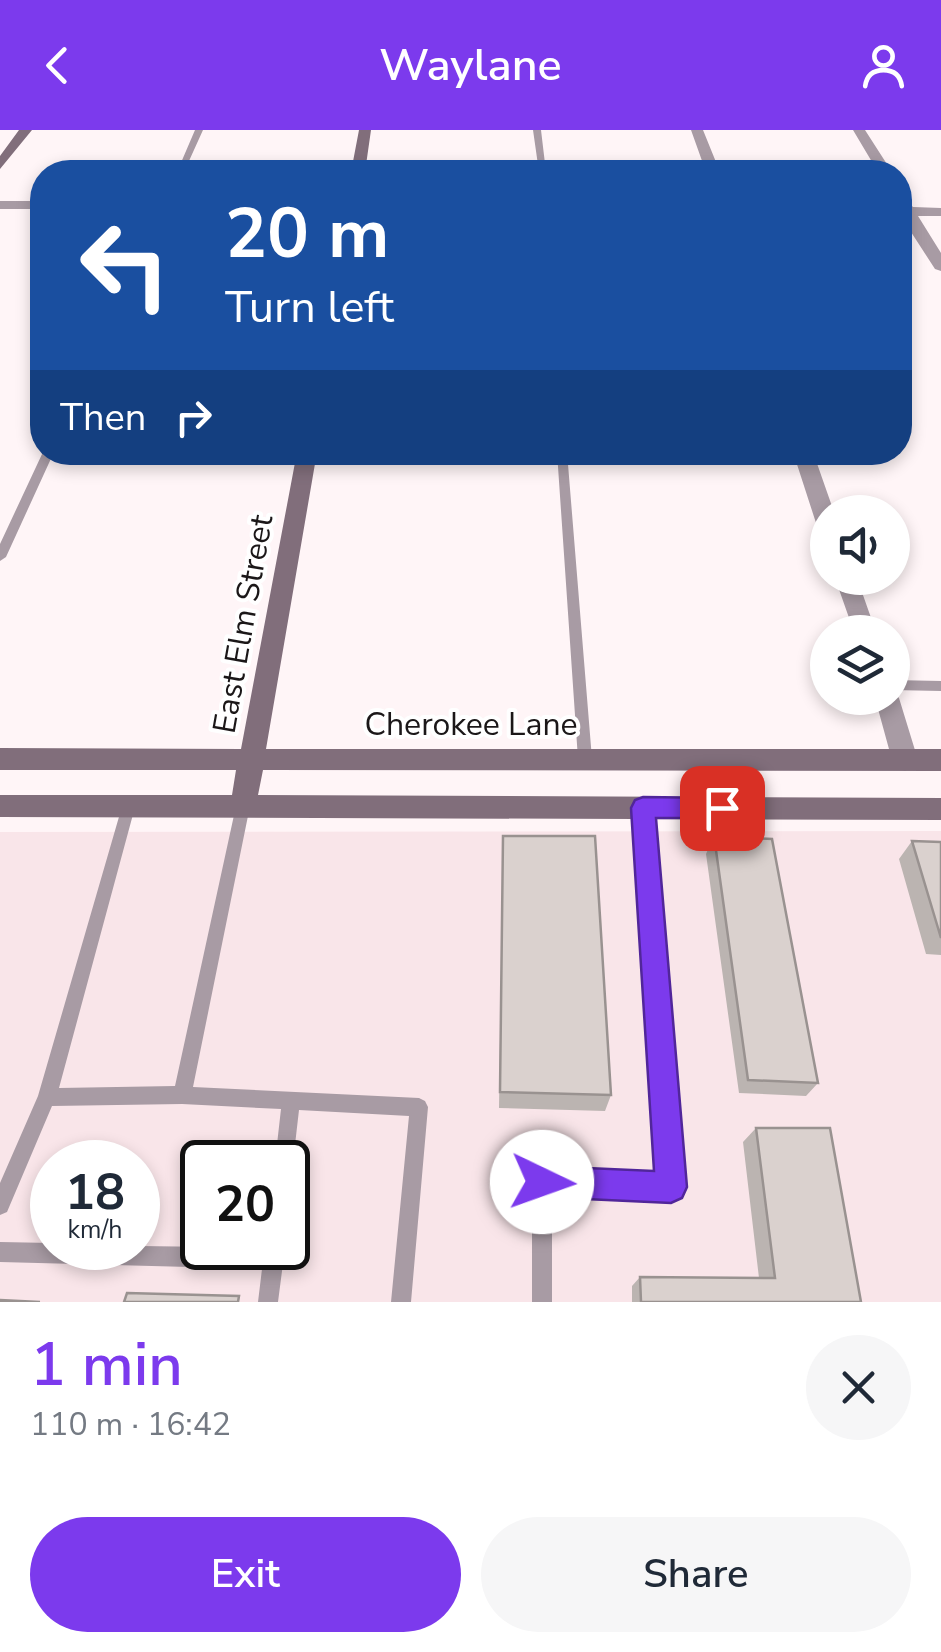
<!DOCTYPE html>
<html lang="en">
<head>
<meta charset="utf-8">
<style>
  :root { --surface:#fff; --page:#f6f6f7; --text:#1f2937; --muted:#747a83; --accent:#7c3aed }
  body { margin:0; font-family:"Nunito Sans",sans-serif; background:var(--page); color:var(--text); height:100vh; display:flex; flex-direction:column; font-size:38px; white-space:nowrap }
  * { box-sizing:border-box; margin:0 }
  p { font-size:32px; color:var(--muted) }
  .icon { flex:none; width:55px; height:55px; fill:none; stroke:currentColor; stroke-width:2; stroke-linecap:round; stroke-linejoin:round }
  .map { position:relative; height:1172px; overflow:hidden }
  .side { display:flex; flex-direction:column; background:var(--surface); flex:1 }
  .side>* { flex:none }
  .banner { position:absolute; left:30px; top:30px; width:882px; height:305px; border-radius:40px; box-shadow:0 5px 15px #0003; background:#1a4fa0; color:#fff; overflow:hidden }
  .tools { position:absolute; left:810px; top:365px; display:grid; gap:20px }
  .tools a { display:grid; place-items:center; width:100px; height:100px; border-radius:50%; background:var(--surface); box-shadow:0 5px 15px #0003; font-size:50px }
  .speed { position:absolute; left:30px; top:1010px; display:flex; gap:20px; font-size:50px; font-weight:700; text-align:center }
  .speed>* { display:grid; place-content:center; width:130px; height:130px; border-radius:50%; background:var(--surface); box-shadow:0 5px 15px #0003; line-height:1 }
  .speed small { font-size:25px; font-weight:400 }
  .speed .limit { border:5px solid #111; border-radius:15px; background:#fff; color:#111 }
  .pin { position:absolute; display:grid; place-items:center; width:85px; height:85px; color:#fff; margin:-42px; border-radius:20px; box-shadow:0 5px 15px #0006 }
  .me { position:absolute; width:110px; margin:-55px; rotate:93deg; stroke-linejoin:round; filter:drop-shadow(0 0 8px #0008) }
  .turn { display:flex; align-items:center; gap:35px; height:210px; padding:0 30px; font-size:45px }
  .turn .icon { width:130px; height:130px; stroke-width:2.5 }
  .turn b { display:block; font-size:70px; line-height:85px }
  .then { display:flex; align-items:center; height:95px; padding:0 30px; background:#0003; gap:20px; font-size:38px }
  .round { display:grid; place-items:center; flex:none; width:105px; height:105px; border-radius:52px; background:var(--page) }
  .head { display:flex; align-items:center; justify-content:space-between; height:170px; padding:0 30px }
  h1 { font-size:60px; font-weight:600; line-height:75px; color:var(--accent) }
  .primary-button { display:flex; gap:20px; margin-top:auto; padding:20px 30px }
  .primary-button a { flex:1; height:115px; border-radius:60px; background:var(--accent); color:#fff; font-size:40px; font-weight:600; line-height:115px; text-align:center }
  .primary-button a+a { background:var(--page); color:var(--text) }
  header { display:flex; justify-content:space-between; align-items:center; height:130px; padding:0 30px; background:var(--accent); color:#fff; font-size:45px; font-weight:600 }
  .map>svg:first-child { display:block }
  .built { fill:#f9e5e9; fill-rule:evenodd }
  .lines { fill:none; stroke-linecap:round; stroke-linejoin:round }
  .lane { fill:#a89ba4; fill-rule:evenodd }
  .street { fill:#a89ba4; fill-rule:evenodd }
  .secondary { fill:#816e7b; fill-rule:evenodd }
  .wall { fill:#bbb4b1 }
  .building { fill:#dad1ce; stroke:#999290; stroke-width:2.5 }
  .route { fill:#7c3aed; stroke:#51269a; stroke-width:2.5 }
  .labels { text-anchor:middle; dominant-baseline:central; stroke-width:8; stroke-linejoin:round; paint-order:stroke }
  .street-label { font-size:32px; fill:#1b1718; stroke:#fff }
</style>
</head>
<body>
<header><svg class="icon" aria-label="back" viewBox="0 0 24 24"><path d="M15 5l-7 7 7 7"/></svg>Waylane<svg class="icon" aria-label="person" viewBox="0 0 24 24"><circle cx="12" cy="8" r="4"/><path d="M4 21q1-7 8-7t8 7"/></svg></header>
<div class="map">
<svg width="941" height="1172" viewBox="0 0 941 1172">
  <rect width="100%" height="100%" fill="#fff5f7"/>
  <!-- built -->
  <path class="built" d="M941,701V1172H0V702ZM52,1032H138V1118H52ZM202,1032H288V1118H202Z"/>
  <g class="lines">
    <!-- lane -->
    <path class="lane" d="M195,0H203L184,42H177Z
      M533,0H541L546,42H539Z
      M43,322H54L6,427L0,431V414Z
      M557,322H567L592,629L590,633H580L578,629Z
      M892,550L941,551V561L892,560Z
      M243,670L248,672L250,676L193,957L419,968L425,971L428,977L411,1172H391L409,986L299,980L293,1032L291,1039L288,1040V1032H275L281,979L182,974L52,976L7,1082L0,1085V1053L38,966L123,673L128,671L133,673L135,677L59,958L175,956L236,676L238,672Z
      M643,672L648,674L650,678L681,1057L678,1064L671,1067L552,1062V1172H532V1052L535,1045L542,1042L661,1047L636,678L638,674Z
      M0,1112L52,1113V1118H138V1116L285,1118L278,1172H258L262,1139L0,1132Z"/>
    <!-- street -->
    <path class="street" d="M691,0H703L720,42H706Z
      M853,0H865L892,42H878Z
      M900,64L913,77L941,78V86H918L941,123V141L935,139L900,85Z
      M0,71H42V79H0Z
      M793,322H813L834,382H828V403L817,396Z
      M835,448H857L876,502H854Z
      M892,560L899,568L918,630L914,637L905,641L896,637L892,630L875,568H892Z"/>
    <!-- secondary -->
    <path class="secondary" d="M19,0H32L0,39V26Z
      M359,0H371L365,42H351Z
      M297,322H317L266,619H941V641L263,640L258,665L941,668V690L0,687V665H232L236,640H0V618L241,619Z"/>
  </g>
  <!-- wall -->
  <path class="wall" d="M503,706L611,965L605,981L499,978Z
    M714,706L818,953L806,966L739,963L706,724Z
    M912,711L941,712V825L926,824L899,729Z
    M756,998L861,1172H632V1156L640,1147L759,1148L743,1012Z"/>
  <!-- building -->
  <path class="building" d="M503,706H595L611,965L500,962Z
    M714,706L772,709L818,953L748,950Z
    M912,711L941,712V808Z
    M756,998H830L861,1172H641L640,1147L775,1148Z
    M127,1163L239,1166L238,1172H124Z
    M0,1170L40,1172H0Z"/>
  <!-- route -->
  <path class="route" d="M643,667L722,668L731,671L735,678L731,685L722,688H656L687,1057L682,1068L671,1073L542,1067L531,1063L526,1052L531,1040L542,1036L654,1041L631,678L635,670Z"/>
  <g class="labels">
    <!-- street labels -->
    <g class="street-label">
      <text transform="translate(243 494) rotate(-80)">East Elm Street</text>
      <text x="471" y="594">Cherokee Lane</text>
    </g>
  </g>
</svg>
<div class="tools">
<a><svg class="icon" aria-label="sound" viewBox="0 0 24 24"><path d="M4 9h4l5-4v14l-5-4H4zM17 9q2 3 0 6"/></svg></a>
<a><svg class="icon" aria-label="layers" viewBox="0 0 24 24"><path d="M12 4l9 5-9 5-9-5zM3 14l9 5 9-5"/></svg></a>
</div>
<div class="speed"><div>18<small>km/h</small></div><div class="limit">20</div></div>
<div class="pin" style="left:722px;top:678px;background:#d93025"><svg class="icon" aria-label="arrive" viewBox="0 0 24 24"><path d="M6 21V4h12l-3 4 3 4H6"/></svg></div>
<svg class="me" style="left:542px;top:1052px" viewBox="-20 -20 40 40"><circle r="19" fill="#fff"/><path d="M0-13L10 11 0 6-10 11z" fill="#7c3aed"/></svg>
<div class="banner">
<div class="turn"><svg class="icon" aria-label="left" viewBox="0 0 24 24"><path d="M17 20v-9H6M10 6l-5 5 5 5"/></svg><div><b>20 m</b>Turn left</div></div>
<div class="then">Then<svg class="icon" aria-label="right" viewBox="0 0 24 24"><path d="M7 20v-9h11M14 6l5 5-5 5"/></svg></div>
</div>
</div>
<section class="side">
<div class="head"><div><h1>1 min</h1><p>110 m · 16:42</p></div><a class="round"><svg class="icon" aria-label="close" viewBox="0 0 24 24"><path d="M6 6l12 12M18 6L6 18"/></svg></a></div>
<div class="primary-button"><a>Exit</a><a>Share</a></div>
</section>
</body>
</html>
